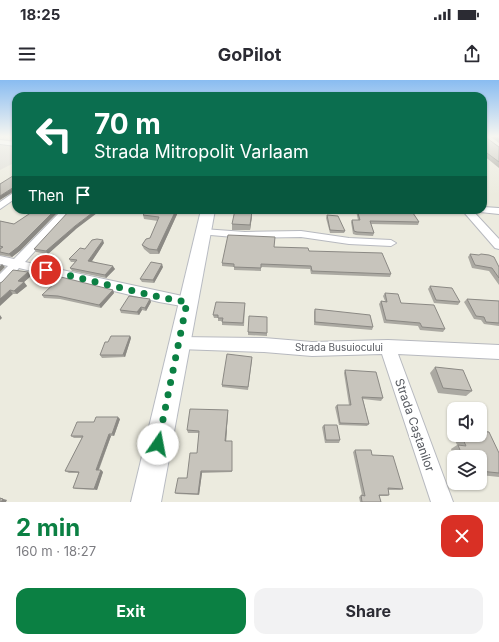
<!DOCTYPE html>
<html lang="en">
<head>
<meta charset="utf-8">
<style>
  :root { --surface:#fff; --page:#f2f2f3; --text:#2b2b33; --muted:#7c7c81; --accent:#0b8043 }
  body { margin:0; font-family:Inter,sans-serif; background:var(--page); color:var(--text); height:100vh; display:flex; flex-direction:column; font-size:15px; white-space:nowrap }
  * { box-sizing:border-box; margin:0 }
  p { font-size:13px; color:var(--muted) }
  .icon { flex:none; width:22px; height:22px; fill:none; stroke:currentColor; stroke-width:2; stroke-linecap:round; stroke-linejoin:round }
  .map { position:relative; height:422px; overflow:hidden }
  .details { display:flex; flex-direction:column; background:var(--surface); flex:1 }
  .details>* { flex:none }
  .top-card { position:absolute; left:12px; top:12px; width:475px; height:122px; border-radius:12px; box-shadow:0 1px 3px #0004; background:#0b6e4f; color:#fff; overflow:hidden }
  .tools { position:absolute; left:447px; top:322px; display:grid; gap:8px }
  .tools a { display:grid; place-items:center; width:40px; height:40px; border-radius:8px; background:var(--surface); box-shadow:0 1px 3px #0004; font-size:20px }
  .pin { position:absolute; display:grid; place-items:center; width:34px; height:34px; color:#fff; margin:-17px; border:2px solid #fff; border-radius:50%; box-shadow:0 1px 4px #0007 }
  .me { position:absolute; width:44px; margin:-22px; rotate:12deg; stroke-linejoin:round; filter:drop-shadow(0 0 3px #0008) }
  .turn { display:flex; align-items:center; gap:14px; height:84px; padding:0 16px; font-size:18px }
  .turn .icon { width:52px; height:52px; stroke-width:2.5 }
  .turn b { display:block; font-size:28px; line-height:34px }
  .then { display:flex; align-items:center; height:38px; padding:0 16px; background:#0003; gap:8px; font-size:15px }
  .round { display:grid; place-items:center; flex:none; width:42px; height:42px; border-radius:12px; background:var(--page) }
  .headline { display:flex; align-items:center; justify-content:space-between; height:68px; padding:0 16px }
  h1 { font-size:24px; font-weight:700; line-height:30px; color:var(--accent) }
  .primary-button { display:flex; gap:8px; margin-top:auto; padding:8px 16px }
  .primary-button a { flex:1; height:46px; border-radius:12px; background:var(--accent); color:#fff; font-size:16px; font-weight:700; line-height:46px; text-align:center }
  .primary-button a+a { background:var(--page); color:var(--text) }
  .status { display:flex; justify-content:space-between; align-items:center; height:28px; padding:0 20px; background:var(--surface); direction:ltr }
  .status svg { height:11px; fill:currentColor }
  header { display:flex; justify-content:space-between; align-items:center; height:52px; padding:0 16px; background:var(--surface); font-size:18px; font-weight:700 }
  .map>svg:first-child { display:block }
  .industrial { fill:#dfded7 }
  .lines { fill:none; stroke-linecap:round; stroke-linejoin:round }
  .minor-casing { stroke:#b7b9bf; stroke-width:2 }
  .secondary-casing { stroke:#b8bbc2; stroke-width:2 }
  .minor { fill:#fff; fill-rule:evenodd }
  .secondary { fill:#fff; fill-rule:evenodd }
  .wall { fill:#aba9a2 }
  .shaded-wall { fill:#8b8984 }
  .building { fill:#c7c4bc; stroke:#8b8984 }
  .route { stroke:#0b8043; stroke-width:7; stroke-dasharray:0 12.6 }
  .labels { text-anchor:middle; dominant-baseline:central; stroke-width:3.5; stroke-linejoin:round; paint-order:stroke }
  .street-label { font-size:10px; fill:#585b61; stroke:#fff }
  .near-street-label { font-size:12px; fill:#585b61; stroke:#fff }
</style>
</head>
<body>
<div class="status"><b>18:25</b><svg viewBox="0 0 49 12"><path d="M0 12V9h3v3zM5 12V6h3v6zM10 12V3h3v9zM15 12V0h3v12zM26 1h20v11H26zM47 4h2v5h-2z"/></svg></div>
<header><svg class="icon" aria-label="menu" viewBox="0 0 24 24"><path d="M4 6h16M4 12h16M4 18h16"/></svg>GoPilot<svg class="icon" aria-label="share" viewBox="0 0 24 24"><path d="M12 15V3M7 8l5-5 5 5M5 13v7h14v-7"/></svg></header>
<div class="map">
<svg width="499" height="422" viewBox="0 0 499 422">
  <rect width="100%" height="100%" fill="#ecebdf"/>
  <!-- industrial -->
  <path class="industrial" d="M0,56H16V82L0,90Z"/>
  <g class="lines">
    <!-- minor casing -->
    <g class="minor-casing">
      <path id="minor" d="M0,60L16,62V66L0,64Z
        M16,111V118L0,129V122Z
        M483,127L499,128V134L480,132L478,130H483Z
        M62,130H72L25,182L187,217L192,218L194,222L192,226L187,227L159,222L19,188L4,205L0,206V194L8,186L0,184V176L14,179Z
        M462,130H472L499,159V169L495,168Z
        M203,149L245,152L301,151L349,158L391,160L396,163L391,166L349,164L301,157L245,158L199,154L198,152Z
        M179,257L264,258L312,262L388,260L499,265V279L398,274L453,422H431L382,274L312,276L264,272L179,269L174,268L171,263L174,258Z"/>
    </g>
    <!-- secondary casing -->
    <g class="secondary-casing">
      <path id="secondary" d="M201,130H215L161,422H131Z"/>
    </g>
    <!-- minor -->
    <use href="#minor" class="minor"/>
    <!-- secondary -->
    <use href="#secondary" class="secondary"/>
  </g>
  <!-- wall -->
  <path class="wall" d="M483,56L499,67V88L483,75Z
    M490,56H499V63Z
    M148,130H179L159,174H150L144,169L142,165L150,158L158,141L144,139L143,135Z
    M356,130H411L419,142L418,145L371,144L374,153L373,156L356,155L353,154L351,142L352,140H358L356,131Z
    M327,135L345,151L344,153H330L326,138Z
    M252,136L250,150H232V144Z
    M0,141L14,144L21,170L12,177L0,175Z
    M76,149L48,174L36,172L34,169Z
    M104,163L92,181L115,189L106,198L72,191L70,188L75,182H71L69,179Z
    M274,167L309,171L391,194L390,197L311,194L310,189L261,187V191L234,190V187L222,186V183Z
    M470,174L499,187V205L489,191L472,188L468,177Z
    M163,187L154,203L142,202L140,199Z
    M28,192L31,196L24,202L27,206L17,214H13L0,203Z
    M430,206L460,222L458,225L434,223L428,209Z
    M113,210L114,213L101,228L60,219L44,218L42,215Z
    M385,213L401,223L445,249L443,252L420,250L418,246L384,243L379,224L381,221H385L383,216Z
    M150,219L151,222L146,231L142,230L139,235L121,233L120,230Z
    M467,219L499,221V246L484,244L481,240L474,239L464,222Z
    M245,223L244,246L222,245V241H218V238H214L213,235Z
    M315,229L373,247L372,250L314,245V232Z
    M267,237V256L248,255V252Z
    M130,256L131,258L125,277L102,278L100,275L108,262Z
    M252,280L248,310L222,307V305Z
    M435,287L472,311L466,316L438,313L430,293Z
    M345,290L383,318L381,321L363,319L369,344L367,346L339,345L335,327L337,325H349L344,293Z
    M228,330L226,361H232V392L202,393L199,415L177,414L175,413L187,398L197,373L199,353H188L187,350Z
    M120,339L114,356H111L99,390H101L103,392L97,410L76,409L73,408L79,393H69L65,391L82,358H74L71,356L94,342Z
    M324,345L340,360L339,363H325L322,347Z
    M454,352V355H480L499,373V397L480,395V377H454L451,369L457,365L452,353Z
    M355,370L372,375L403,409L400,410H388L389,415L387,416H379L381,422H360L359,417L362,415L353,372Z"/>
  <!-- shaded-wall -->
  <path class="shaded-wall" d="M14,107L16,110L0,120V116Z
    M55,130H60L21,170L12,177L9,174Z
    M96,130H101L76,149L48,174L46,171L75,146Z
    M176,130H179L159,174L157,170Z
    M252,131V136L250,150V145Z
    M103,160L104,163L90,184L88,181Z
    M2,184L5,187L0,192V186Z
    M162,184L163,187L154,203L153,200Z
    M113,186L115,189L106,198L105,195Z
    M28,192L31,196L24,202L27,206L17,214L14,211L18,201Z
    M10,210L13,214L0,226V219Z
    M113,210L114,213L101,228L99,225Z
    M150,219L151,222L146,231L145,228Z
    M141,227L142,230L139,235L137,232Z
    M0,235L2,238L0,240Z
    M130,256L131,258L125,277L123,275Z
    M228,330V332L226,363L225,361Z
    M118,337L120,339L114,356L112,354Z
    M109,354L111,356L98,391L96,390Z
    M101,390L103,392L97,410L94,409Z
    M201,391L202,393L199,415L198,414Z
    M0,418L7,420L6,422H1Z"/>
  <!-- building -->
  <path class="building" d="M483,56H484L499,67V82L483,70Z
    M16,94V116H15L14,107L0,116V104Z
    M35,130H55L18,167L9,174L0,172V169L3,167L0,166V141L14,144Z
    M70,130H96L75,146L46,171L34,169Z
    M148,130H176L157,170L149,169L142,165L146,159L150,158L159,137L143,135Z
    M235,130L252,131L250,145L232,144Z
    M357,130H411L419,142L370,141L374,153L357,152L354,151L352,140H360Z
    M327,135L338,136L345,151L330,150Z
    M228,155L275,157L274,167L308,168L309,171L382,173L391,194L312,191L311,186L261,184V188L234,187V184L222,183Z
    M97,159L103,160L88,181L113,186L105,195L70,188L77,180L69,179L80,168L85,169L92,160Z
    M470,174L479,175L481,174L489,175L494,177L499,187V198L492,188L475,185Z
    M151,182L162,184L153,200L140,199Z
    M13,190L28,192L18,201L24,202L14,211L10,210L0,219V203L2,202Z
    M61,197L113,210L99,225L58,216L42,215Z
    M430,206L452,208L460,222L436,220Z
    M385,213L398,214L401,223L434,225L445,249L422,247L420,243L386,240L381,221L387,222Z
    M129,216L150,219L145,228L141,227L137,232L120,230Z
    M467,219L499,221V243L486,242L484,237L476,236Z
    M216,222L245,223L243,243L222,242L223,238H218V235H213Z
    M315,229L370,235L373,247L315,242Z
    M249,236L267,237V253L248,252Z
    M111,256H130L123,275H100L105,262H108Z
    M227,274L252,277L248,307L222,305Z
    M435,287L463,290L472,311L443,308Z
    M345,290L376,292L383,318L362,317L369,344L340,343L337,325H351Z
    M190,329L228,330L225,361H232V391H201L198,414L175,413L178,398H187L190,373H197L199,351L187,350Z
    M96,337H118L112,354H109L96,390H101L94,409L73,408L79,392L65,391L83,356H71L77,342H94Z
    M324,345H337L340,360H326Z
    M480,351L489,352L499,373V393L480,391V377H468L467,375H462L458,365L466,366L461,355H480Z
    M355,370H371L372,375L393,376L403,409L388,408L389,415H379L381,422H362L361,415L365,416Z
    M0,418L3,419L1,422H0Z"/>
  <!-- sky -->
  <linearGradient id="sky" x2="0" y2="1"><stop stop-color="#89bcf1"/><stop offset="0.49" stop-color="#f6f6f1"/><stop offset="1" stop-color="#f6f6f1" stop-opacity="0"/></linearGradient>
  <rect width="499" height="115" fill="url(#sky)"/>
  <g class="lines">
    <!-- route -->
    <path class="route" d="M46,190L159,217L187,222L158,364"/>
  </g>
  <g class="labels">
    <!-- street labels -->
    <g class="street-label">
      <text x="339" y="267">Strada Busuiocului</text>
    </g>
    <!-- near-street labels -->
    <g class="near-street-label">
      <text transform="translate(415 345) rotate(71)">Strada Caștanilor</text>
    </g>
  </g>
</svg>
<div class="tools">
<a><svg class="icon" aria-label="sound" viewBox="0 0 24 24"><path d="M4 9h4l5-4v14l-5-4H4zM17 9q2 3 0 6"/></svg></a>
<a><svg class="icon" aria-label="layers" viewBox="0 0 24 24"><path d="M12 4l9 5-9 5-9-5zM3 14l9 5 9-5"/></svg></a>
</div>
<div class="pin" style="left:46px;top:190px;background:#d93025"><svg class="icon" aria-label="arrive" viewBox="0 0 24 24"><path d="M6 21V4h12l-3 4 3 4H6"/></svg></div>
<svg class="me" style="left:158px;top:364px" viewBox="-20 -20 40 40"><circle r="19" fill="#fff"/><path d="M0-13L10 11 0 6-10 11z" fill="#0b8043"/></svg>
<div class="top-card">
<div class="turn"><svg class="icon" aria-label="left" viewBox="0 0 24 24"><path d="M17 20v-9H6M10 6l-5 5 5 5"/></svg><div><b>70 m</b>Strada Mitropolit Varlaam</div></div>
<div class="then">Then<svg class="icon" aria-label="arrive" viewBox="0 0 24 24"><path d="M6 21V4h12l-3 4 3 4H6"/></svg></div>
</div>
</div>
<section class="details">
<div class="headline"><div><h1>2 min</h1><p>160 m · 18:27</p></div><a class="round" style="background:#d93025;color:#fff"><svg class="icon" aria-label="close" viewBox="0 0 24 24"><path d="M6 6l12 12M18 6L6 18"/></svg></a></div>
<div class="primary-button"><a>Exit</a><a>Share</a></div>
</section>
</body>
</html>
